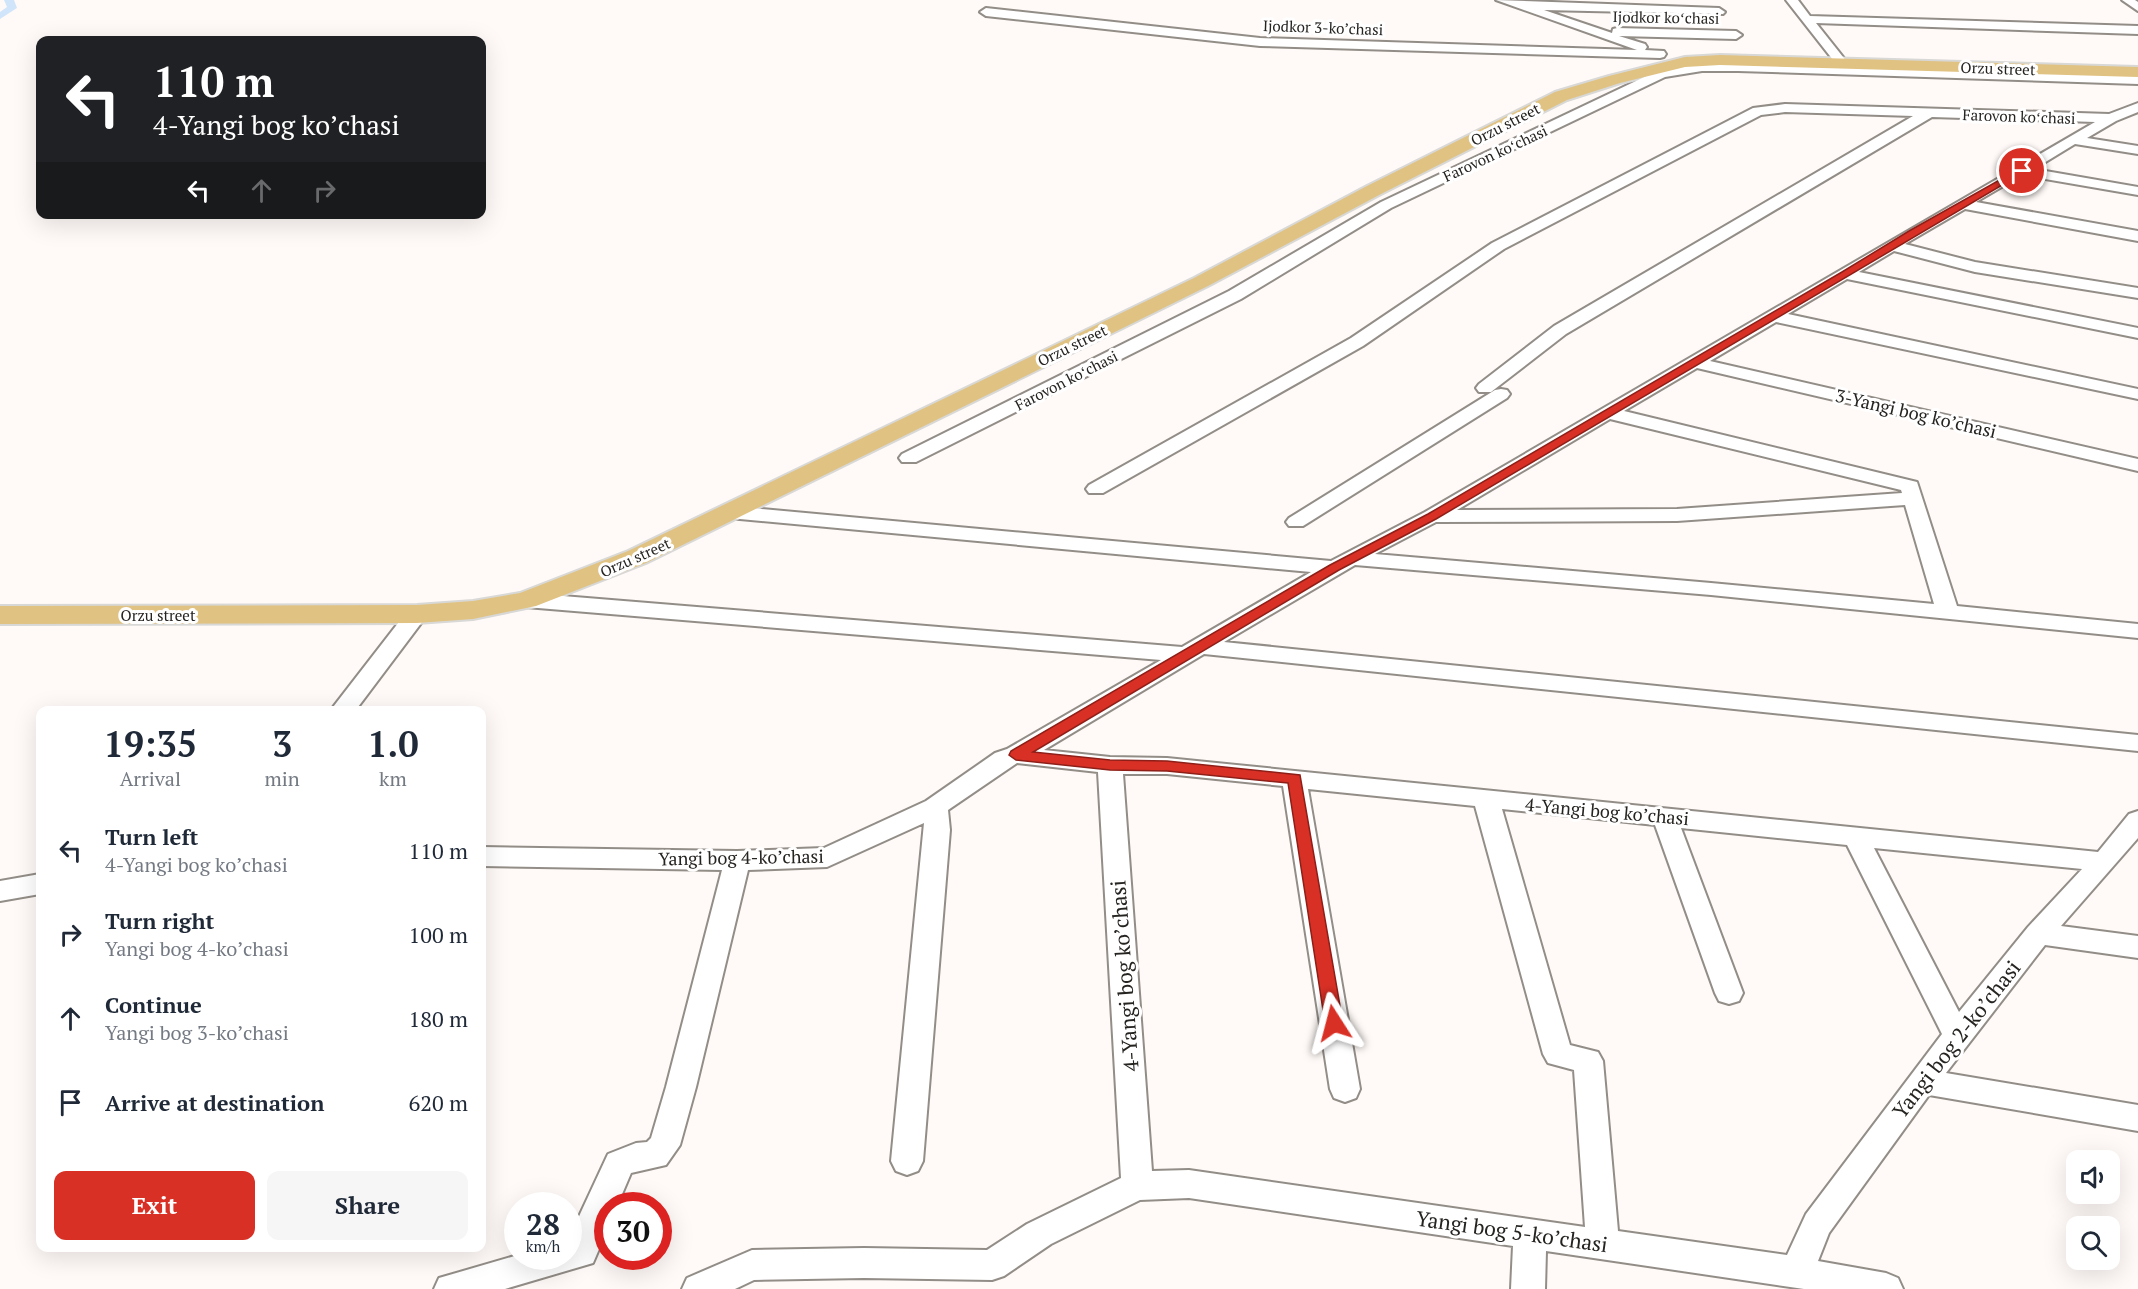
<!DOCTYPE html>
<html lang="en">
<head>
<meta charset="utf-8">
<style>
  :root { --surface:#fff; --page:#f6f6f7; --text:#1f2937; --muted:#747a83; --accent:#d93025 }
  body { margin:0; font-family:"PT Serif",serif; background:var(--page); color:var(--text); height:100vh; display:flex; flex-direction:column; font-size:22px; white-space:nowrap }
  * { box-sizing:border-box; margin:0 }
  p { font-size:20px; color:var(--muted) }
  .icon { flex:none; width:33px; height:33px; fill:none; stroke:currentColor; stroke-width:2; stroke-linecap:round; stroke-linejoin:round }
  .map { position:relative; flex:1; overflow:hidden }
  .drawer { position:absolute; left:36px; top:706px; width:450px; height:546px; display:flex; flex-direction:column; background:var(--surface); border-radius:12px; box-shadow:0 6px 24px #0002 }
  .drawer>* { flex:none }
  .hud { position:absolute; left:36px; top:36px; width:450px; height:183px; border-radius:12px; box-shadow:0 6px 24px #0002; background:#202124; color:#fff; overflow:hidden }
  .tools { position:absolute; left:2066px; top:1150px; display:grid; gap:12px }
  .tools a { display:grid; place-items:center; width:54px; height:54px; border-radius:12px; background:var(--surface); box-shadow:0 6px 24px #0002; font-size:30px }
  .speed { position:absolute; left:504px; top:1192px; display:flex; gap:12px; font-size:30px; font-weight:700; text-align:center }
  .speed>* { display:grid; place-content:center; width:78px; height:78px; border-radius:50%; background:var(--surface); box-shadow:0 6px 24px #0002; line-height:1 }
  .speed small { font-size:15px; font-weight:400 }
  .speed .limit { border:9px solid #d22; background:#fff; color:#111 }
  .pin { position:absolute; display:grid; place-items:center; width:51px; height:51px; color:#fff; margin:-26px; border:3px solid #fff; border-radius:50%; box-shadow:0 2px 6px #0007 }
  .me { position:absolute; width:66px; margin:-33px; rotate:351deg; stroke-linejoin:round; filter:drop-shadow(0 0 4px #0008) }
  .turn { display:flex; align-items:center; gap:21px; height:126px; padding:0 18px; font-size:27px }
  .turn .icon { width:78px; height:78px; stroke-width:2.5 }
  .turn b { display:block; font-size:42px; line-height:51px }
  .lanes { display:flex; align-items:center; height:57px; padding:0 18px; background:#0003; justify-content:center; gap:30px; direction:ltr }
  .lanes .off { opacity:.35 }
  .eta { display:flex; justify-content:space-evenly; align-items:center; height:102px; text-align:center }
  .eta b { font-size:36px; font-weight:600; line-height:42px }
  .action { display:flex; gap:12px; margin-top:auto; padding:12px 18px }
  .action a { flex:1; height:69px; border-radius:12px; background:var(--accent); color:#fff; font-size:24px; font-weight:600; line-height:69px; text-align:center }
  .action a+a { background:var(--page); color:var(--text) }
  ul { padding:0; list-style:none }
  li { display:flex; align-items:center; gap:18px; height:84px; padding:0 18px }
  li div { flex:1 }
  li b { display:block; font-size:22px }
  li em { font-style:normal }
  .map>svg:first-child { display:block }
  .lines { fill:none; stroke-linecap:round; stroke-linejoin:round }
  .canal { fill:#d1e5fa; fill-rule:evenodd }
  .minor-casing { stroke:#938d87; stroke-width:4 }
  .major-casing { stroke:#d8d8d7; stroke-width:4 }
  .minor { fill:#fff; fill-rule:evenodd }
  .major { fill:#e0c282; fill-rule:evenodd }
  .route { fill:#d93025; stroke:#8d1f18; stroke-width:1.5 }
  .labels { text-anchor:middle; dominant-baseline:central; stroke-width:6; stroke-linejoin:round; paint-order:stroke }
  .far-street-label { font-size:15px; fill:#262421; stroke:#fff }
  .street-label { font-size:18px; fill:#262421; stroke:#fff }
  .near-street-label { font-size:21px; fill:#262421; stroke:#fff }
</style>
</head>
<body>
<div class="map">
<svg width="2138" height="1289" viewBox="0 0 2138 1289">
  <rect width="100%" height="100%" fill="#fffaf7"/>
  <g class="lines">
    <!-- canal -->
    <path class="canal" d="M4,0H14L17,8L0,19V12L7,7Z"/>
    <!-- minor casing -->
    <g class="minor-casing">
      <path id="minor" d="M1496,0L1719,8L1725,12L1723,14L1544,10L1612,33L1613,29L1617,28L1736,31L1742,35L1736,39L1619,36L1645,44L1647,47L1645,50L1664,51L1666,54L1664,57L1660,58L1260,46L986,16L980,12L986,8L1260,38L1637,50Z
        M1786,0H1798L1810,16L2138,26V34L1816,23L1847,62L1841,66L1837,65Z
        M2122,0H2135L2138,2V11Z
        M1702,63L2138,76V84L1738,71H1702L1665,77L1391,208L1241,299L916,462H902L899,458L902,454L1229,291L1381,202L1657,71Z
        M2138,103V112L2116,121L2087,138L2138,146V154L2075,144L2034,169L2138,187V195L2022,175L1976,202L2138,231V241L1965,209L1905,244L1975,262L2138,288V298L1975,272L1894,251L1859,272L2138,328V338L1847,279L1788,314L2138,389V399L1776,322L1710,361L2138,459V471L1697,368L1624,411L1917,482L1957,606L2138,624V638L1711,595L1355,565L1224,642L2138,735V751L1204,654L1044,750L1110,757L1167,758L2098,852L2129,814L2138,811V838L2061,926L2138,936V958L2045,945L1946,1073L2138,1105V1131L1929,1095L1829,1233L1818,1261L1886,1273L1898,1278L1903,1289H1804L1546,1251L1545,1289H1511L1513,1246L1189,1198L1140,1200L1051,1244L1004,1276L992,1280L864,1278L754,1280L735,1289H682L687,1278L752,1250L864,1248L987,1250L1027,1224L1121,1178L1098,772L1017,763L948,810L950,830L923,1161L918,1171L907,1175L896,1171L891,1161L924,823L827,867L748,870L696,1087L680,1145L666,1165L631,1173L617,1206H608V1228L593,1263L505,1289H434L439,1278L518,1255V1257H568V1240L608,1154L636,1143L647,1142L651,1138L666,1087L722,870L482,866V847L737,851L824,848L926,801L995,753L1007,749L1161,660L526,607L518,605L515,600L518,595L526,593L1182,647L1311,572L729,518L722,516L719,512L722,508L729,506L1331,561L1425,512L2095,122L1932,117L1566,334L1491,392H1479L1476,388L1479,384L1554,326L1913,116L1785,112L1761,115L1504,249L1363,346L1103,493H1089L1086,489L1089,485L1351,338L1492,243L1753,108L1785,104L2109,114ZM1610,419L1901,490L1902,493L1677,509L1457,510ZM1905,505L1934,604L1711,583L1375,554L1436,522L1677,521ZM1123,774H1167L1283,786L1330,1089L1334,1098L1345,1102L1356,1098L1360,1089L1308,789L1475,806L1543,1054L1548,1063L1574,1070L1585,1227L1189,1170L1152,1171ZM1502,809L1655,825L1715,993L1719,1001L1729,1004L1739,1001L1743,993L1681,828L1847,845L1942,1034L1806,1214L1787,1255L1618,1231L1603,1061L1598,1052L1570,1045ZM1874,848L2082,869L2028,927L1959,1012Z
        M1501,389L1507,390L1510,394L1507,398L1303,526H1289L1286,522L1289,518L1495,390Z
        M417,607L425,609L428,614L355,711H330L409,609Z
        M40,874V894L0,901V881Z"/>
    </g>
    <!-- major casing -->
    <g class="major-casing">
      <path id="major" d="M1720,55L2138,67V77L1720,65L1685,67L1620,83L1567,100L1381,194L1208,286L646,563L536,606L473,619L417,623L0,624V606L417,605L473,601L520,593L628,551L1194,278L1367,186L1555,92L1609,76L1685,57Z"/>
    </g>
    <!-- minor -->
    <use href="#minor" class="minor"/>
    <!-- major -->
    <use href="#major" class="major"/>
  </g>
  <!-- route -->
  <path class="route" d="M2019,169L2026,171L1436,519L1339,570L1033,752L1110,760L1167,761L1300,775L1343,1023L1340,1028L1334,1030L1328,1028L1325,1023L1288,783L1167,771L1110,770L1016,760L1009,755L1011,751L1330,565L1428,514L1842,272L1909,231Z"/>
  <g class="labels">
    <!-- far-street labels -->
    <g class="far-street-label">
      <text transform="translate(1666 17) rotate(1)">Ijodkor koʻchasi</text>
      <text transform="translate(1323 27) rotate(2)">Ijodkor 3-koʼchasi</text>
      <text transform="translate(1998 68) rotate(2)">Orzu street</text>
      <text transform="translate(2019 116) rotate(2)">Farovon koʻchasi</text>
      <text transform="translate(1505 124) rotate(-27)">Orzu street</text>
      <text transform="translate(1495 153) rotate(-25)">Farovon koʻchasi</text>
      <text transform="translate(1072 345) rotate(-26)">Orzu street</text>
      <text transform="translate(1066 380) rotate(-27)">Farovon koʻchasi</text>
      <text transform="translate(635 557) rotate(-24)">Orzu street</text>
      <text x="158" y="615">Orzu street</text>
    </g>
    <!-- street labels -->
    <g class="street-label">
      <text transform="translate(1916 413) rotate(13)">3-Yangi bog koʼchasi</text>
      <text transform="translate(1607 811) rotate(5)">4-Yangi bog koʼchasi</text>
      <text transform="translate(741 857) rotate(-1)">Yangi bog 4-koʼchasi</text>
    </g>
    <!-- near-street labels -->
    <g class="near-street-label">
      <text transform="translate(1124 976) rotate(-94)">4-Yangi bog koʼchasi</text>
      <text transform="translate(1956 1039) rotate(-52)">Yangi bog 2-koʼchasi</text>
      <text transform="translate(1512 1231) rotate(8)">Yangi bog 5-koʼchasi</text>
    </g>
  </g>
</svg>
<div class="tools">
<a><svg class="icon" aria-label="sound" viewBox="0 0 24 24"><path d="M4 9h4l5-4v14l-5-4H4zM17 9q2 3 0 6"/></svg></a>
<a><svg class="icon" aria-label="search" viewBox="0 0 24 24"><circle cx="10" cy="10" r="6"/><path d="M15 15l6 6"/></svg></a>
</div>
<div class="speed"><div>28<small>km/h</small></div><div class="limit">30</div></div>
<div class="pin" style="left:2022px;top:171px;background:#d93025"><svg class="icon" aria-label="arrive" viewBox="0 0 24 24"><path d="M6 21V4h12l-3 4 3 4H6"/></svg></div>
<svg class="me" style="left:1334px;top:1023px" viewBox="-20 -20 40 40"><path d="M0-17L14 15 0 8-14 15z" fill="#d93025" stroke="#fff" stroke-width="4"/></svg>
<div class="hud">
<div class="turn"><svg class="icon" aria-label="left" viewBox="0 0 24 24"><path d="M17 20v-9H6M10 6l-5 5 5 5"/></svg><div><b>110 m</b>4-Yangi bog koʼchasi</div></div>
<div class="lanes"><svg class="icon" aria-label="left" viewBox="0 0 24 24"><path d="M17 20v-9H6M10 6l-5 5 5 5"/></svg><svg class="icon off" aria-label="ahead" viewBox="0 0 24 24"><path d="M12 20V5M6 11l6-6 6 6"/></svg><svg class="icon off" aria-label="right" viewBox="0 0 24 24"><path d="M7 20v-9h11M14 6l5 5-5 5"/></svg></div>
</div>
<section class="drawer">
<div class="eta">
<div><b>19:35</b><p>Arrival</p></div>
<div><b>3</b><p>min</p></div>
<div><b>1.0</b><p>km</p></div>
</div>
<ul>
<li><svg class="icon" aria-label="left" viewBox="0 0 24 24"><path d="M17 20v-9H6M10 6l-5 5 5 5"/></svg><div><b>Turn left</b><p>4-Yangi bog koʼchasi</p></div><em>110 m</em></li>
<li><svg class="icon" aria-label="right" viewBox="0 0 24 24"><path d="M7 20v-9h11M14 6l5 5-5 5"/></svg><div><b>Turn right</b><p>Yangi bog 4-koʼchasi</p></div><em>100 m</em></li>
<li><svg class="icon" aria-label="ahead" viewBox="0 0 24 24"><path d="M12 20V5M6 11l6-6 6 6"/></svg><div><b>Continue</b><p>Yangi bog 3-koʼchasi</p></div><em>180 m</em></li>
<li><svg class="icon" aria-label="arrive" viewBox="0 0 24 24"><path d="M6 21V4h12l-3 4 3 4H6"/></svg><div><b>Arrive at destination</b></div><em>620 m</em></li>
</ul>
<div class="action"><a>Exit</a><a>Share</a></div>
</section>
</div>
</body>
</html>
